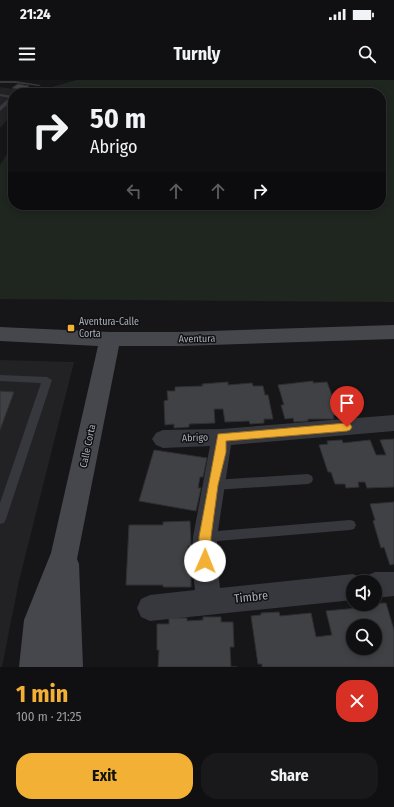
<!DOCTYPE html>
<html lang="en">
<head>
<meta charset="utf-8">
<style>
  :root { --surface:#101012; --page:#19191b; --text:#f1f3f6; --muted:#9c9d9f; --line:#303032; --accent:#f2b134 }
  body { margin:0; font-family:"Fira Sans Condensed",sans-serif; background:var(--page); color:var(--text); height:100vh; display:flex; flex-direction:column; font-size:15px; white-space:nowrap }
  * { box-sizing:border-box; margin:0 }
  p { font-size:13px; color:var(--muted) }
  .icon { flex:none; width:22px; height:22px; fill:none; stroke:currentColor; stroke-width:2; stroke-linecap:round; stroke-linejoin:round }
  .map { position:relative; height:587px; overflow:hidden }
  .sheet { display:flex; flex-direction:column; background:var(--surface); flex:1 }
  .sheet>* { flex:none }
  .guide { position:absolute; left:8px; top:8px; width:378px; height:122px; border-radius:16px; box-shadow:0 2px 6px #0003,0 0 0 1px var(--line); background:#101012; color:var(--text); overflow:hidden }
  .controls { position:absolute; left:346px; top:495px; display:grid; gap:8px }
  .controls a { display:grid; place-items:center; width:36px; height:36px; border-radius:50%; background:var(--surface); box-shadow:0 2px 6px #0003,0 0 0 1px var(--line); font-size:20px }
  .pin { position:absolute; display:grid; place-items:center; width:34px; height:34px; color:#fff; margin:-41px -17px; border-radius:50% 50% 50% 0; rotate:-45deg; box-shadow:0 0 4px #0007 }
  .pin .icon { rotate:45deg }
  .me { position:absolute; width:44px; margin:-22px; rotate:1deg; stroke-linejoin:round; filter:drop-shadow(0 0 3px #0008) }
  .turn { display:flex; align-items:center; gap:14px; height:84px; padding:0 16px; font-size:18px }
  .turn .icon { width:52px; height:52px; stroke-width:2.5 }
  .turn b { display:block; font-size:28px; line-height:34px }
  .lanes { display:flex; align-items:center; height:38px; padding:0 16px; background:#0003; justify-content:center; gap:20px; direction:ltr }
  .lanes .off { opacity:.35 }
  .round { display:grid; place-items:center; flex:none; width:42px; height:42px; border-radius:16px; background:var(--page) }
  .summary { display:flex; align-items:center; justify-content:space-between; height:68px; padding:0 16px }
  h1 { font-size:24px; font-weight:700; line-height:30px; color:var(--accent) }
  .primary-button { display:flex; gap:8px; margin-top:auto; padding:8px 16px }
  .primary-button a { flex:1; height:46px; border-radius:16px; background:var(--accent); color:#111; font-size:16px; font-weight:700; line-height:46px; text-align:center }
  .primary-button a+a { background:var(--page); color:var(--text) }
  .status { display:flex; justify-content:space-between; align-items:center; height:28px; padding:0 20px; background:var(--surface); direction:ltr }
  .status svg { height:11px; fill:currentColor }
  header { display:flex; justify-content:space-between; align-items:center; height:52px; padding:0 16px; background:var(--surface); font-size:18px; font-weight:700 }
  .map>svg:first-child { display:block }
  .built { fill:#222225 }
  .green { fill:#1e261f }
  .building { fill:#404145; stroke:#303034; fill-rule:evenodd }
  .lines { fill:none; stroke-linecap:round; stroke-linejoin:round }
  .lane { fill:#37383d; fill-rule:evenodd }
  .street { fill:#37383d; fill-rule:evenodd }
  .secondary { fill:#45474d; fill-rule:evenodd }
  .route { fill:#f2b134; stroke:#9d7322 }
  .poi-dot { fill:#f2b134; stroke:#111113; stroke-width:1.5 }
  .labels { text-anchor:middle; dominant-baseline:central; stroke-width:3; stroke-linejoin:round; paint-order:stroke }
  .poi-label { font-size:10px; fill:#a8adb8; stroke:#111113; text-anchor:start }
  .street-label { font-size:10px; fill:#a8adb8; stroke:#111113 }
  .near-street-label { font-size:12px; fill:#a8adb8; stroke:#111113 }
</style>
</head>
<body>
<div class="status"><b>21:24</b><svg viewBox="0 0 49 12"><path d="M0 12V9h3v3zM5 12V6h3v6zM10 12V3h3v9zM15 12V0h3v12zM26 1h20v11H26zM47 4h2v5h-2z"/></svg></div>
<header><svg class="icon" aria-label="menu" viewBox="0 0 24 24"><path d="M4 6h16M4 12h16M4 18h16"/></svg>Turnly<svg class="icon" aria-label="search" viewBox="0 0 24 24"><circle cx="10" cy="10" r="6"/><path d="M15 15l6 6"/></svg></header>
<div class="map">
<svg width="394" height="587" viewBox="0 0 394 587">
  <rect width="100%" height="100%" fill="#161618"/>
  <!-- built -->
  <path class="built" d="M0,7L32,12L13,13V33L0,48Z
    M0,280L74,282L19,501L2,587H0Z"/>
  <!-- green -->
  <path class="green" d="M77,0H394V222L0,219V85L13,64V125H381V13H45L48,8Z"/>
  <!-- building -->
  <path class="building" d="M18,4L29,6L23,10L12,8Z
    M313,301V303L327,302L334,321H336L341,335H333L334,339H308V341L294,342L293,338L285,339L281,325H284L278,305Z
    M228,302V305L252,303L253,306H263L265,315H268L273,339H264V343L250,344L249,341L225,342L223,329H214L215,343L189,344V347L174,348V344L165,345L164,321L168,320L167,311H175V307L203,306L202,304Z
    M0,311L14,312L0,350Z
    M394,359V407L367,408L365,402H358L359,407L346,408L345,404H335L331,392H328L319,365L328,364L327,361L342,360L343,363L370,360L376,375H386L380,360Z
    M154,370L207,378L203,397H200L198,408H201L196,431L139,421Z
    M394,422V484L390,485L384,467L381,468L373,441L375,440L370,424Z
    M190,441L191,466H188V480H191V507H163V505H126L129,445H163V442Z
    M386,523L394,550V587H262V584H258L251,536L261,535V533L279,532L280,536L311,533L316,557L332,555L326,531L358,528L357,524ZM353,546H375V568H353Z
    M203,537H221V542H233L234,567H230L231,587H237H158L159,570H157V544H169V538H187V541L203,540Z"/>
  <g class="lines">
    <!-- lane -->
    <path class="lane" d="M0,1H15L41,5L39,6L15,3H0Z
      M0,14L13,16V20L0,31V26L9,18L0,16Z
      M0,295L47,297L52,300L6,439L4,443L0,444V423L41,303L0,301Z
      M308,394L312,396L313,399L312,402L308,404L214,410L210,408L209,405L210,402L214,400Z
      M350,440L354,441L356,445L354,449L350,450L206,462L202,461L200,457L202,453L206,452Z"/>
    <!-- street -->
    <path class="street" d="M394,335V351L231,365L217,457V481L220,508L353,494L362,498L364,502L366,496L375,492H394V516L375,518V502H353V520L150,541L141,537L137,528L141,519L150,515L195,510L192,481L193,457L210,366L163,368L156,365L152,359L156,353L163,350L221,349Z"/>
    <!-- secondary -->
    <path class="secondary" d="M394,245V259L180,266H119L77,479L79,484L83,587H19L24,540L51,473L98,266L0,261V247L110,252H180Z"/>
  </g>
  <!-- route -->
  <path class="route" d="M347,343L350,344L352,347L350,350L347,351L226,361V372L218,405L211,457V481L209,485L205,486L201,485L199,481V457L218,354Z"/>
  <!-- markers -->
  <rect class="poi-dot" x="67" y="244" width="8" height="8" rx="2"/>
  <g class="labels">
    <!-- poi labels -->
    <g class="poi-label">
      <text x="79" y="242">Aventura-Calle<tspan x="79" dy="12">Corta</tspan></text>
    </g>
    <!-- street labels -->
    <g class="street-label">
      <text transform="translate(197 259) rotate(-1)">Aventura</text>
      <text transform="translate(195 358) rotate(-2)">Abrigo</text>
      <text transform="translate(88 366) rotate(-78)">Calle Corta</text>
    </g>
    <!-- near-street labels -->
    <g class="near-street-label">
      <text transform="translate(251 517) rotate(-6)">Timbre</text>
    </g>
  </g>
</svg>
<div class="controls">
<a><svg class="icon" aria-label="sound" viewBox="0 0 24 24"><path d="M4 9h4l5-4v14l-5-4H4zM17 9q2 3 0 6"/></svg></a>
<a><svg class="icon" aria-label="search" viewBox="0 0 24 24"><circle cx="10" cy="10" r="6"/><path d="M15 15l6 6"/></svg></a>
</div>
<div class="pin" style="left:347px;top:347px;background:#d93025"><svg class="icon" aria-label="arrive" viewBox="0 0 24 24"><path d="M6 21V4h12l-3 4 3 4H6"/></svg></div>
<svg class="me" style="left:205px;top:481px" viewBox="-20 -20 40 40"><circle r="19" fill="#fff"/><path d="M0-13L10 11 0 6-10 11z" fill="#f2b134"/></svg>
<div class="guide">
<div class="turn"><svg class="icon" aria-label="right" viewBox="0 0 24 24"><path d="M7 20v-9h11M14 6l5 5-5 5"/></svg><div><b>50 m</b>Abrigo</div></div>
<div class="lanes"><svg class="icon off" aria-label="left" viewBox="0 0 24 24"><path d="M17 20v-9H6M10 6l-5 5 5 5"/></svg><svg class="icon off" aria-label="ahead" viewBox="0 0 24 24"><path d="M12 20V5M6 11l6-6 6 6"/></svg><svg class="icon off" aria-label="ahead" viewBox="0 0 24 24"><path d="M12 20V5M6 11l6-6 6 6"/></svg><svg class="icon" aria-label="right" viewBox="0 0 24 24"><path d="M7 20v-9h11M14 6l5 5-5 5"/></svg></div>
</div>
</div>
<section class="sheet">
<div class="summary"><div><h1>1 min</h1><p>100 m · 21:25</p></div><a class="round" style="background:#d93025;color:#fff"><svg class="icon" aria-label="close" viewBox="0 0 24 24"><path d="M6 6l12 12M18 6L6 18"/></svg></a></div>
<div class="primary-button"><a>Exit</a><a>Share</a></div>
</section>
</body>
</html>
